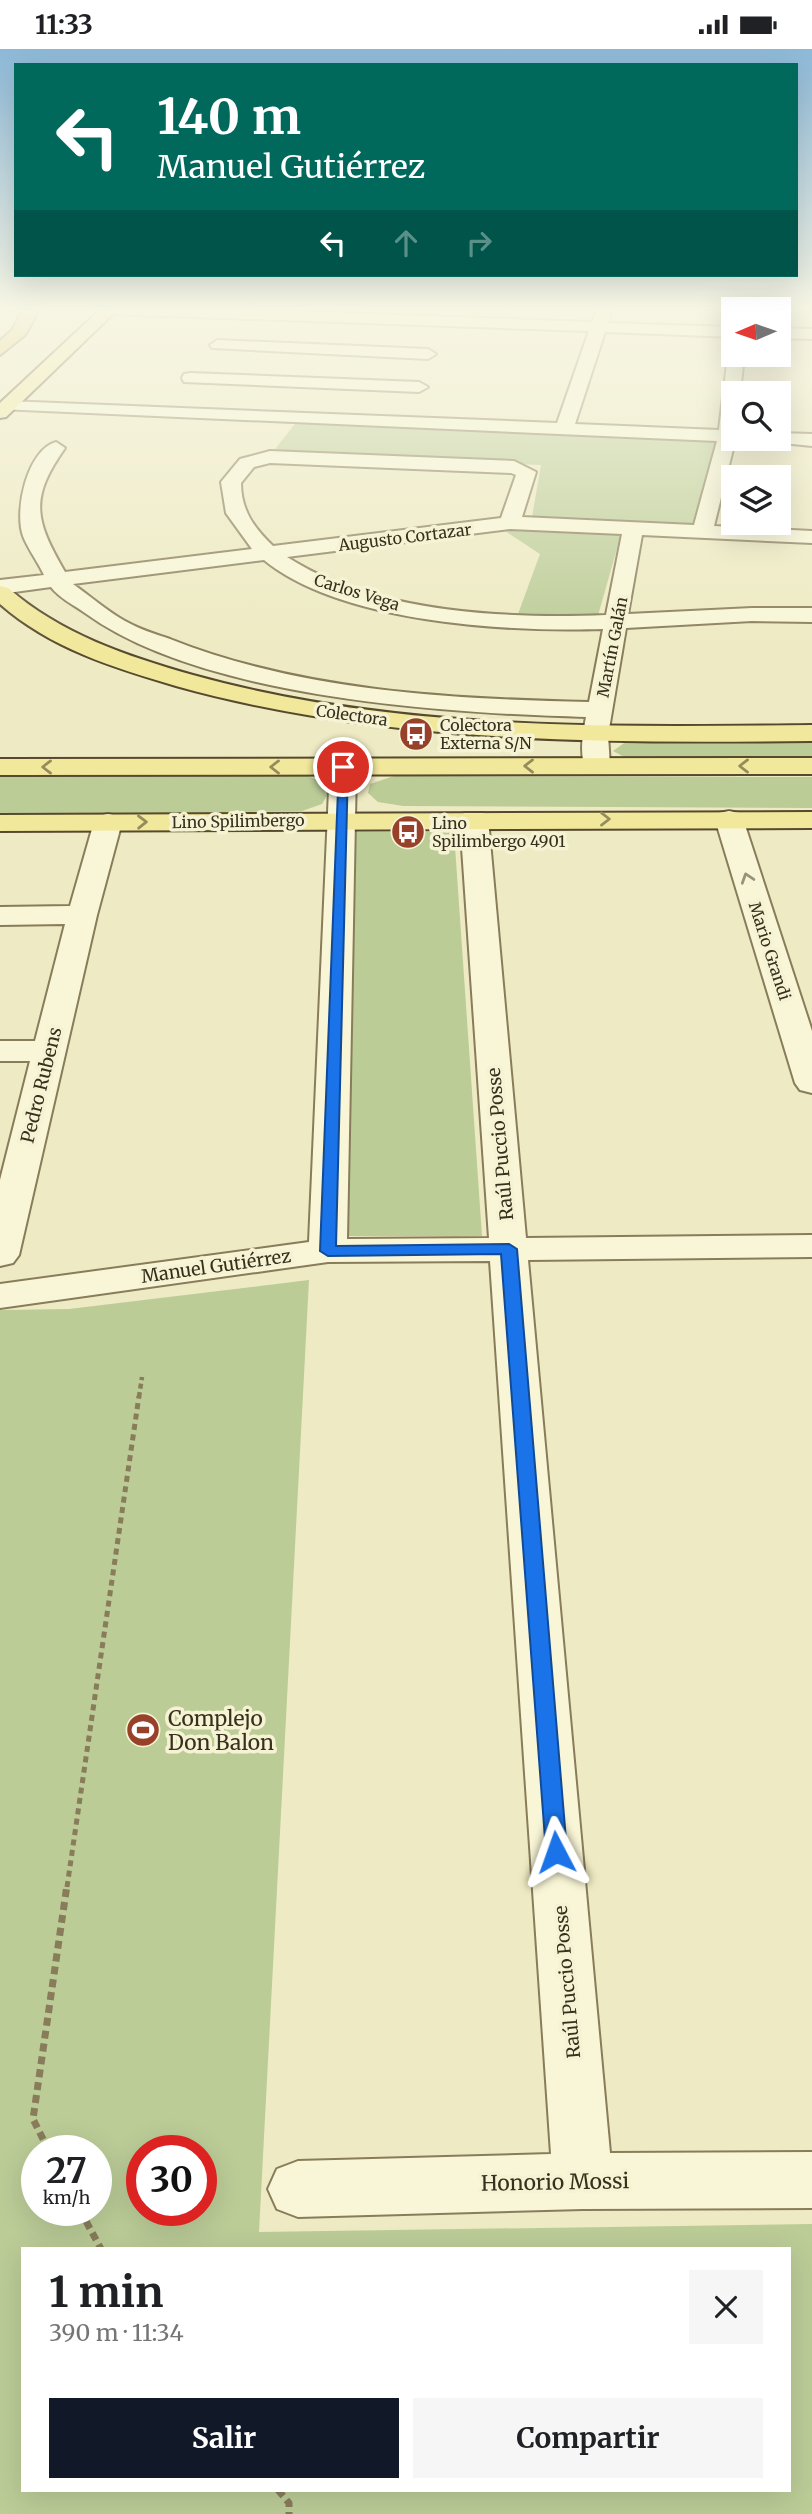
<!DOCTYPE html>
<html lang="es">
<head>
<meta charset="utf-8">
<style>
  :root { --surface:#fff; --page:#f6f6f6; --text:#202124; --muted:#757577; --accent:#111827 }
  body { margin:0; font-family:Merriweather,serif; background:var(--page); color:var(--text); height:100vh; display:flex; flex-direction:column; font-size:26px; white-space:nowrap }
  * { box-sizing:border-box; margin:0 }
  p { font-size:23px; color:var(--muted) }
  .icon { flex:none; width:38px; height:38px; fill:none; stroke:currentColor; stroke-width:2; stroke-linecap:round; stroke-linejoin:round }
  .map { position:relative; flex:1; overflow:hidden }
  .details { position:absolute; left:21px; top:2198px; width:770px; height:245px; display:flex; flex-direction:column; background:var(--surface); border-radius:0px; box-shadow:0 7px 28px #0002 }
  .details>* { flex:none }
  .hud { position:absolute; left:14px; top:14px; width:784px; height:214px; border-radius:0px; box-shadow:0 7px 28px #0002; background:#00695c; color:#fff; overflow:hidden }
  .needle { width:46px; rotate:268deg }
  .buttons { position:absolute; left:721px; top:248px; display:grid; gap:14px }
  .buttons a { display:grid; place-items:center; width:70px; height:70px; border-radius:0px; background:var(--surface); box-shadow:0 7px 28px #0002; font-size:35px }
  .speed { position:absolute; left:21px; top:2086px; display:flex; gap:14px; font-size:35px; font-weight:700; text-align:center }
  .speed>* { display:grid; place-content:center; width:91px; height:91px; border-radius:50%; background:var(--surface); box-shadow:0 7px 28px #0002; line-height:1 }
  .speed small { font-size:18px; font-weight:400 }
  .speed .limit { border:10px solid #d22; background:#fff; color:#111 }
  .pin { position:absolute; display:grid; place-items:center; width:60px; height:60px; color:#fff; margin:-30px; border:4px solid #fff; border-radius:50%; box-shadow:0 2px 7px #0007 }
  .me { position:absolute; width:77px; margin:-38px; rotate:356deg; stroke-linejoin:round; filter:drop-shadow(0 0 5px #0008) }
  .turn { display:flex; align-items:center; gap:24px; height:147px; padding:0 28px; font-size:32px }
  .turn .icon { width:91px; height:91px; stroke-width:2.5 }
  .turn b { display:block; font-size:49px; line-height:60px }
  .lanes { display:flex; align-items:center; height:66px; padding:0 28px; background:#0003; justify-content:center; gap:35px; direction:ltr }
  .lanes .off { opacity:.35 }
  .round { display:grid; place-items:center; flex:none; width:74px; height:74px; border-radius:0px; background:var(--page) }
  .head { display:flex; align-items:center; justify-content:space-between; height:119px; padding:0 28px }
  h1 { font-size:42px; font-weight:700; line-height:52px }
  .button { display:flex; gap:14px; margin-top:auto; padding:14px 28px }
  .button a { flex:1; height:80px; border-radius:0px; background:var(--accent); color:#fff; font-size:28px; font-weight:700; line-height:80px; text-align:center }
  .button a+a { background:var(--page); color:var(--text) }
  .status { display:flex; justify-content:space-between; align-items:center; height:49px; padding:0 35px; background:var(--surface); direction:ltr }
  .status svg { height:19px; fill:currentColor }
  .map>svg:first-child { display:block }
  .green { fill:#bbcc97; fill-rule:evenodd }
  .lines { fill:none; stroke-linecap:round; stroke-linejoin:round }
  .minor-casing { stroke:#887c5a; stroke-width:4 }
  .major-casing { stroke:#56492e; stroke-width:4 }
  .highway-casing { stroke:#56492e; stroke-width:4 }
  .path-far2 { stroke:#887c5a; stroke-width:4.5; stroke-dasharray:5 3.5; stroke-linecap:butt }
  .path-far1 { stroke:#887c5a; stroke-width:5; stroke-dasharray:6 4.5; stroke-linecap:butt }
  .path { stroke:#887c5a; stroke-width:7; stroke-dasharray:8 5; stroke-linecap:butt }
  .minor { fill:#f9f6d7; fill-rule:evenodd }
  .major { fill:#f1e89b; fill-rule:evenodd }
  .highway { fill:#ddbe54; fill-rule:evenodd }
  .oneway { stroke:#948c5c }
  .oneway2 { stroke:#98937a }
  .route { fill:#1a73e8; stroke:#114b97; stroke-width:2 }
  .labels { text-anchor:middle; dominant-baseline:central; stroke-width:7; stroke-linejoin:round; paint-order:stroke }
  .far-street-label { font-size:16px; fill:#38301e; stroke:#f5f3d3 }
  .far-poi-label { font-size:16px; fill:#38301e; stroke:#f5f3d3; text-anchor:start }
  .street-label { font-size:18px; fill:#38301e; stroke:#f5f3d3 }
  .near-poi-label { font-size:21px; fill:#38301e; stroke:#f5f3d3; text-anchor:start }
  .near-street-label { font-size:21px; fill:#38301e; stroke:#f5f3d3 }
</style>
</head>
<body>
<div class="status"><b>11:33</b><svg viewBox="0 0 49 12"><path d="M0 12V9h3v3zM5 12V6h3v6zM10 12V3h3v9zM15 12V0h3v12zM26 1h20v11H26zM47 4h2v5h-2z"/></svg></div>
<div class="map">
<svg width="812" height="2465" viewBox="0 0 812 2465">
  <rect width="100%" height="100%" fill="#eeeac3"/>
  <!-- green -->
  <path class="green" d="M307,373L708,390L717,393L694,477L532,468L541,416L283,406L275,400L295,375Z
    M527,477L622,482L597,570L518,565L540,505L502,480Z
    M812,691V711H630L613,702L627,692Z
    M0,725H302L321,732L329,743L322,755L302,762L0,767Z
    M394,727L812,728V759L403,757L378,753L368,744L370,735Z
    M355,783H454L482,1187H342Z
    M309,1231L259,2183L812,2175V2465H0V1261L69,1260ZM37,2102H96V2161H37ZM142,2102H201V2161H142ZM23,2200H789V2441H23Z"/>
  <g class="lines">
    <!-- minor casing -->
    <g class="minor-casing">
      <path id="minor" d="M103,259H202L592,273L598,259H612L608,274L733,278V288L605,283L575,375L719,381L728,306L733,302V306H744L740,345H733V390H740L735,392L714,477L812,482V494L642,486L628,565L752,559H812V573L752,572L626,579L608,686L610,717L606,723H588C578,709 583,684 586,668C443,664 202,649 85,564C74,556 59,549 51,538L0,545V531L44,526C38,513 28,500 23,487C14,462 27,401 56,393L65,399C29,450 35,471 65,523L252,500L226,464L221,433L240,410L270,402L514,412L536,423L522,468L694,476L717,392L0,360L1,353L7,352L557,374L589,282L110,265ZM270,414L511,424L516,426L501,469L273,497C254,479 241,461 241,434L254,418ZM510,480L622,485L606,566C505,570 374,564 287,508ZM264,511C341,574 507,583 603,580L589,653C450,650 300,642 170,590C155,585 139,580 125,572C107,562 90,547 73,535Z
        M779,279L812,280V290L779,289Z
        M218,291L428,300L436,305L428,310L212,299L210,296Z
        M190,324L419,333L428,338L419,343L184,333L182,329L184,325Z
        M779,384L812,385V397L773,393L771,390H779Z
        M343,710L352,712L356,718L347,1190L489,1189L460,770L464,764H484L488,770L526,1189L812,1186V1208L528,1211L610,2104L812,2103V2159L583,2160L298,2168L277,2160L268,2140L277,2120L298,2112L551,2105L490,1212L328,1213L0,1259V1235L309,1193L330,718L334,712Z
        M729,762L739,764L743,770L812,982V1044L800,1041L795,1034L715,770L719,764Z
        M108,765L118,767L122,773L97,866L19,1206L13,1214L0,1217V1131L30,1012H0V992H35L65,875L0,876V858L70,857L94,773L98,767Z"/>
    </g>
    <!-- major casing -->
    <g class="major-casing">
      <path id="major" d="M102,259H119L6,368L0,369V354Z
        M0,537L8,539C61,585 126,607 193,626C394,682 604,678 812,676V692C598,694 384,695 176,637C114,619 50,599 0,555Z
        M812,709V725L0,726V710Z
        M812,763V779L0,782V766Z"/>
    </g>
    <!-- highway casing -->
    <g class="highway-casing">
      <path id="highway" d="M24,259H40L25,286L0,306V292L12,281Z"/>
    </g>
    <!-- path-far2 -->
    <path class="path-far2" d="M139,1348L142,1328"/>
    <!-- path-far1 -->
    <path class="path-far1" d="M67,1838L139,1347"/>
    <!-- path -->
    <path class="path" d="M49,2102L33,2070L67,1836
      M80,2161L101,2200
      M278,2441L289,2454V2465"/>
    <!-- minor -->
    <use href="#minor" class="minor"/>
    <!-- major -->
    <use href="#major" class="major"/>
    <!-- highway -->
    <use href="#highway" class="highway"/>
  </g>
  <!-- one-way arrows -->
  <defs><path id="oneway-chevron" d="M-2-3.5L2.5 0L-2 3.5" fill="none" stroke-width="1.6" stroke-linecap="round" stroke-linejoin="round" transform="scale(1.75)"/></defs>
  <g class="oneway">
    <use href="#oneway-chevron" transform="translate(529 717) rotate(180)"/>
    <use href="#oneway-chevron" transform="translate(744 717) rotate(180)"/>
    <use href="#oneway-chevron" transform="translate(47 718) rotate(180)"/>
    <use href="#oneway-chevron" transform="translate(275 718) rotate(180)"/>
    <use href="#oneway-chevron" transform="translate(605 770)"/>
    <use href="#oneway-chevron" transform="translate(142 773) rotate(-1)"/>
  </g>
  <use class="oneway2" href="#oneway-chevron" transform="translate(747 829) rotate(-108)"/>
  <!-- sky -->
  <linearGradient id="sky" x2="0" y2="1"><stop stop-color="#8db9d8"/><stop offset="0.43" stop-color="#f7f6e4"/><stop offset="1" stop-color="#f7f6e4" stop-opacity="0"/></linearGradient>
  <rect width="812" height="604" fill="url(#sky)"/>
  <!-- route -->
  <path class="route" d="M339,715L348,718L336,1197L509,1195L517,1200L567,1803L564,1809L556,1812L549,1809L546,1803L501,1205L328,1207L320,1202Z"/>
  <!-- icons -->
  <defs>
    <g id="bus-disc" transform="scale(1.75)"><circle r="9.5" fill="#97402a" stroke="#f5f3d3"/><path d="M-5-6H5V4H4V6H2V4H-2V6H-4V4H-5ZM-3.5-4V0h7V-4ZM-3.5 1.2v1.5H-2V1.2ZM2 1.2v1.5H3.5V1.2Z" fill="#fff"/></g>
    <g id="stadium-disc" transform="scale(1.75)"><circle r="9.5" fill="#97402a" stroke="#f5f3d3"/><path d="M0-5a6.5 5 0 1 0 0 10a6.5 5 0 1 0 0-10ZM-3.5-1.8h7v3.6h-7Z" fill="#fff"/></g>
  </defs>
  <g fill-rule="evenodd">
    <use href="#bus-disc" x="416" y="685"/>
    <use href="#bus-disc" x="408" y="783"/>
    <use href="#stadium-disc" x="143" y="1681"/>
  </g>
  <g class="labels">
    <!-- far-street labels -->
    <g class="far-street-label">
      <text transform="translate(405 488) rotate(-7)">Augusto Cortazar</text>
      <text transform="translate(357 543) rotate(17)">Carlos Vega</text>
      <text transform="translate(612 598) rotate(-79)">Martín Galán</text>
      <text transform="translate(352 666) rotate(8)">Colectora</text>
      <text transform="translate(238 772) rotate(-1)">Lino Spilimbergo</text>
      <text transform="translate(770 902) rotate(72)">Mario Grandi</text>
    </g>
    <!-- far-poi labels -->
    <g class="far-poi-label">
      <text x="440" y="676">Colectora<tspan x="440" dy="18">Externa S/N</tspan></text>
      <text x="432" y="774">Lino<tspan x="432" dy="18">Spilimbergo 4901</tspan></text>
    </g>
    <!-- street labels -->
    <g class="street-label">
      <text transform="translate(41 1036) rotate(-76)">Pedro Rubens</text>
      <text transform="translate(500 1095) rotate(-95)">Raúl Puccio Posse</text>
      <text transform="translate(216 1217) rotate(-8)">Manuel Gutiérrez</text>
      <text transform="translate(567 1933) rotate(-95)">Raúl Puccio Posse</text>
    </g>
    <!-- near-poi labels -->
    <g class="near-poi-label">
      <text x="168" y="1669">Complejo<tspan x="168" dy="24">Don Balon</tspan></text>
    </g>
    <!-- near-street labels -->
    <g class="near-street-label">
      <text transform="translate(555 2133) rotate(-1)">Honorio Mossi</text>
    </g>
  </g>
</svg>
<div class="buttons">
<a><svg class="needle" viewBox="-14 -14 28 28"><path d="M0-13l5 13h-10z" fill="#e53935"/><path d="M0 13l5-13h-10z" fill="#757577"/></svg></a>
<a><svg class="icon" aria-label="search" viewBox="0 0 24 24"><circle cx="10" cy="10" r="6"/><path d="M15 15l6 6"/></svg></a>
<a><svg class="icon" aria-label="layers" viewBox="0 0 24 24"><path d="M12 4l9 5-9 5-9-5zM3 14l9 5 9-5"/></svg></a>
</div>
<div class="speed"><div>27<small>km/h</small></div><div class="limit">30</div></div>
<div class="pin" style="left:343px;top:718px;background:#d93025"><svg class="icon" aria-label="arrive" viewBox="0 0 24 24"><path d="M6 21V4h12l-3 4 3 4H6"/></svg></div>
<svg class="me" style="left:556px;top:1803px" viewBox="-20 -20 40 40"><path d="M0-17L14 15 0 8-14 15z" fill="#1a73e8" stroke="#fff" stroke-width="4"/></svg>
<div class="hud">
<div class="turn"><svg class="icon" aria-label="left" viewBox="0 0 24 24"><path d="M17 20v-9H6M10 6l-5 5 5 5"/></svg><div><b>140 m</b>Manuel Gutiérrez</div></div>
<div class="lanes"><svg class="icon" aria-label="left" viewBox="0 0 24 24"><path d="M17 20v-9H6M10 6l-5 5 5 5"/></svg><svg class="icon off" aria-label="ahead" viewBox="0 0 24 24"><path d="M12 20V5M6 11l6-6 6 6"/></svg><svg class="icon off" aria-label="right" viewBox="0 0 24 24"><path d="M7 20v-9h11M14 6l5 5-5 5"/></svg></div>
</div>
<section class="details">
<div class="head"><div><h1>1 min</h1><p>390 m · 11:34</p></div><a class="round"><svg class="icon" aria-label="close" viewBox="0 0 24 24"><path d="M6 6l12 12M18 6L6 18"/></svg></a></div>
<div class="button"><a>Salir</a><a>Compartir</a></div>
</section>
</div>
</body>
</html>
